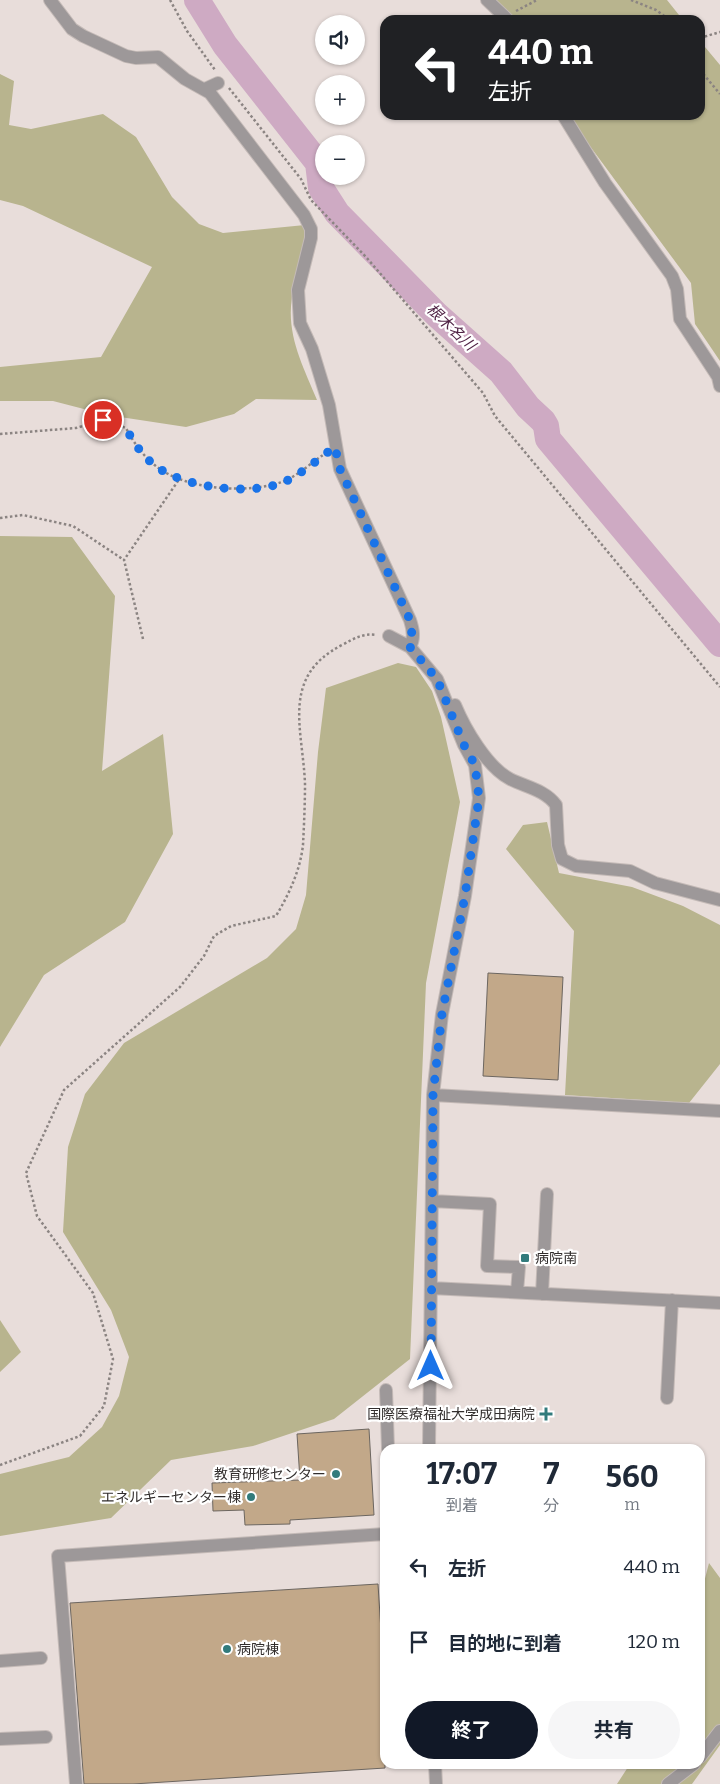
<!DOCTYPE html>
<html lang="ja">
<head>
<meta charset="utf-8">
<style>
  :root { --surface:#fff; --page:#f6f6f7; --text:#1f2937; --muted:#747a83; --accent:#111827 }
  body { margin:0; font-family:Bitter,"Noto Sans JP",serif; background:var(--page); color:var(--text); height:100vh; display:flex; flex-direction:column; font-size:19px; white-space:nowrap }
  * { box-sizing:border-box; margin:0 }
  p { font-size:16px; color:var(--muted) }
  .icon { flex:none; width:28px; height:28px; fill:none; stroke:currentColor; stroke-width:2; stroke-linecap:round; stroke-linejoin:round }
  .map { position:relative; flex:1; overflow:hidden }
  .panel { position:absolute; left:380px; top:1444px; width:325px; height:325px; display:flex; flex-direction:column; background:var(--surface); border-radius:15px; box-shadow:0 1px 4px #0004 }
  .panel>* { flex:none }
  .guide { position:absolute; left:380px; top:15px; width:325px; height:105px; border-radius:15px; box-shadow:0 1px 4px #0004; background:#202124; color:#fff; overflow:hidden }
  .buttons { position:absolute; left:315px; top:15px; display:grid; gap:10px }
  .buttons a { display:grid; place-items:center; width:50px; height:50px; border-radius:50%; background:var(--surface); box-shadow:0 1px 4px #0004; font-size:25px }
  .pin { position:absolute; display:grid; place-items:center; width:42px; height:42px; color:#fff; margin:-21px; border:2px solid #fff; border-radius:50%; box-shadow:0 1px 5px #0007 }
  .me { position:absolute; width:55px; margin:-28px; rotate:0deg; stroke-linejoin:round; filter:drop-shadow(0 0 4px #0008) }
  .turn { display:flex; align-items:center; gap:18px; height:105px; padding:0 25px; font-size:22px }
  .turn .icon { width:65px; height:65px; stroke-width:2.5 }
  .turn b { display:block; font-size:35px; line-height:42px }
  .eta { display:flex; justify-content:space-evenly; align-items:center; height:85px; text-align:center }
  .eta b { font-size:30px; font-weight:700; line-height:35px }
  .primary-button { display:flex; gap:10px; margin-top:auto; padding:10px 25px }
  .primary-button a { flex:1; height:58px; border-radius:30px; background:var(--accent); color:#fff; font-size:20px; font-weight:700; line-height:58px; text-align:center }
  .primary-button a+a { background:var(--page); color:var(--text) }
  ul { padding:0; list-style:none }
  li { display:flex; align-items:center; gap:15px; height:75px; padding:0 25px }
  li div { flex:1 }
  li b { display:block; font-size:19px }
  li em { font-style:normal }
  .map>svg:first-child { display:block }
  .forest { fill:#b8b48e }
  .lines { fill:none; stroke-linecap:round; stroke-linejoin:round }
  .river { stroke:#ceaac3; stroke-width:26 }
  .building { fill:#c2a889; stroke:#6c6660 }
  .minor-casing { stroke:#c4bab7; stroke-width:14 }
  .path { stroke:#8b8482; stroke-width:2.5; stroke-dasharray:2.5 2.5; stroke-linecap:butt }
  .minor { stroke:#9d9899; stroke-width:12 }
  .route { stroke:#1a73e8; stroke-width:9; stroke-dasharray:0 16.2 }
  .poi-dot { fill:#327b7c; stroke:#fff; stroke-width:2 }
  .labels { text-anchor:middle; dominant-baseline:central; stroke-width:4.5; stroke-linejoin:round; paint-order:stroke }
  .poi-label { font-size:14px; fill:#322e2d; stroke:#fff; text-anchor:end }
  .water-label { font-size:15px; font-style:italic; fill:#512446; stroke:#fff }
</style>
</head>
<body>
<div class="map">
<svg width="720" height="1784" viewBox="0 0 720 1784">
  <rect width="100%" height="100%" fill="#e8ddda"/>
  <!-- forest -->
  <path class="forest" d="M484,0H667L683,20H499Z
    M700,41L720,65V361L695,324L691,283L567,115H700Z
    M0,74L14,81L9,125L31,129L103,114L136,137L172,197L199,224L223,233L305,225C305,251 295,272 292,297C286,335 303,366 317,400L256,399L234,414L186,427L107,415L53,401H0V367L101,357L152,267L23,206L0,200Z
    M0,536L72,537L115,596L102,771L163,734L173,834L125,922L44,975L0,1047Z
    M398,663L416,667L432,691L441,717L460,802L426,983L410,1359L334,1419L253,1446L171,1460L111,1518L0,1536V1474L69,1457L102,1427L119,1396L129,1357L111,1310L63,1232L68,1147L85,1094L124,1043L267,958L296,929L306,895L318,752L326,688Z
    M547,822L559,873L632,887L683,906L720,925V1064L689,1103L565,1095L574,931L506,849L523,825Z
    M0,1320L21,1352L0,1372Z
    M709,1563L720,1578V1745L692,1784H617L630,1764H700V1598Z"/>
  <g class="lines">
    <!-- river -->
    <path class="river" d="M197,0L225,45L318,163L321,188L337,213L437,315L501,372L528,407L543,421L546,426L548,439L720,644"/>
  </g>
  <!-- building -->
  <path class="building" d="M488,973L563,977L558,1080L483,1076Z
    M369,1429L374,1515L290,1520V1524L245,1525L244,1510L213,1511L212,1483L300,1480L297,1434Z
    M378,1584L385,1694V1768L133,1784H84L70,1603Z"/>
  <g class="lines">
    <!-- minor casing -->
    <g class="minor-casing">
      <path id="minor" d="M50,0L72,29L83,36L126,56L136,58L158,57L185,79L210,93L304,215L311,229V238L298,290L300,323L312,349L329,405L340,469L410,620C413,629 415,638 410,647
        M487,0L508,20
        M205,89L218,83
        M563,115L605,183L672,276L677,289L680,319L718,377L720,386
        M389,636L410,647L437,679L464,745L475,765L479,798L465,896L442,1014L433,1095L429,1449
        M455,705C465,729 487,767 510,779C526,787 545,790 556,805L558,845L562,859L576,866L630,871L655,883L720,900
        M433,1095L720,1111
        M432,1201L490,1204L487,1266L519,1267L517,1292
        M431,1288L720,1303
        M542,1294L547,1194
        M386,1390L388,1449
        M667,1398L672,1300
        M0,1661L41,1658
        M0,1739L46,1737
        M700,1757L720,1731
        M435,1764L436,1784
        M76,1784L58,1556L385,1534
        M668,1784L694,1764"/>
    </g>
    <!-- path -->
    <path class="path" d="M170,0L187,31L215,70
      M631,0L656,10L670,20
      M516,11L537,0
      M700,38L720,32
      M700,70L720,94
      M229,88L301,179L311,200L366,257L483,393L495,416L720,687
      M0,434L76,428L103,420L126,428C133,442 144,457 157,467C187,490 247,494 282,482C296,477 311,463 323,455
      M0,518L23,515L73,526L124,560
      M143,639L124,560L180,478
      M0,1465L80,1436L104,1406L113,1359L93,1293L37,1216L26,1173L64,1090L180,987L204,956L214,936L231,926L276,916C289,894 300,871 303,845C304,825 305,804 305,784C303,729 280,677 342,645C355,638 363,633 377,635"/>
    <!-- minor -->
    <use href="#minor" class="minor"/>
  </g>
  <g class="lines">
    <!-- route -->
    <path class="route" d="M103,420L126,428C133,442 144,458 157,467C186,488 251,496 284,482C302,474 319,458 335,447L340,469L410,620L413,642L410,647L437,679L464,745L475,765L479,798L465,896L442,1014L433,1095L431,1366"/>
  </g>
  <!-- markers -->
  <g class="poi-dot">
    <rect x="520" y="1253" width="10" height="10" rx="2.5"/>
    <path d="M543.5 1406.5h5v5h5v5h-5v5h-5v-5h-5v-5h5z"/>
    <circle cx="336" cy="1474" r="5"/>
    <circle cx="251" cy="1497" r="5"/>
    <circle cx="227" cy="1649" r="5"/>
  </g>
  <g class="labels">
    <!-- poi labels -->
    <g class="poi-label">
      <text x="535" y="1258" text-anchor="start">病院南</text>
      <text x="535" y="1414">国際医療福祉大学成田病院</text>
      <text x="326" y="1474">教育研修センター</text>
      <text x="241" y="1497">エネルギーセンター棟</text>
      <text x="237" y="1649" text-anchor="start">病院棟</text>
    </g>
    <!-- water labels -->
    <g class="water-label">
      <text transform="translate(451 327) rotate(43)">根木名川</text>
    </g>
  </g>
</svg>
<div class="buttons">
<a><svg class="icon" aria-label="sound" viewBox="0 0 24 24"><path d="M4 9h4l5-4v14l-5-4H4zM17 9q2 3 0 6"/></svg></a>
<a>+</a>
<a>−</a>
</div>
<div class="pin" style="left:103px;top:420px;background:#d93025"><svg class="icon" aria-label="arrive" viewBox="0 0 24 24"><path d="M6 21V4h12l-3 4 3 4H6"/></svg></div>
<svg class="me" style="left:431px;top:1366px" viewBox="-20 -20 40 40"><path d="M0-17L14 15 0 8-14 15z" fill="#1a73e8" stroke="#fff" stroke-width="4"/></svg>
<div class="guide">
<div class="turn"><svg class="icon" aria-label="left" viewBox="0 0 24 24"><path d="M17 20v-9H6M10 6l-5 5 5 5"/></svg><div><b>440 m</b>左折</div></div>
</div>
<section class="panel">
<div class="eta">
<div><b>17:07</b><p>到着</p></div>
<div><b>7</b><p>分</p></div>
<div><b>560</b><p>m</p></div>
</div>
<ul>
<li><svg class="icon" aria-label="left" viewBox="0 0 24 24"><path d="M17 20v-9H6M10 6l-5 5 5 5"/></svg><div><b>左折</b></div><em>440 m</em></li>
<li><svg class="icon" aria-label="arrive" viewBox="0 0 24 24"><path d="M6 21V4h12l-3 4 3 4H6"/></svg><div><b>目的地に到着</b></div><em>120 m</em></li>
</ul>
<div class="primary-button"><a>終了</a><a>共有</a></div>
</section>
</div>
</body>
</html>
